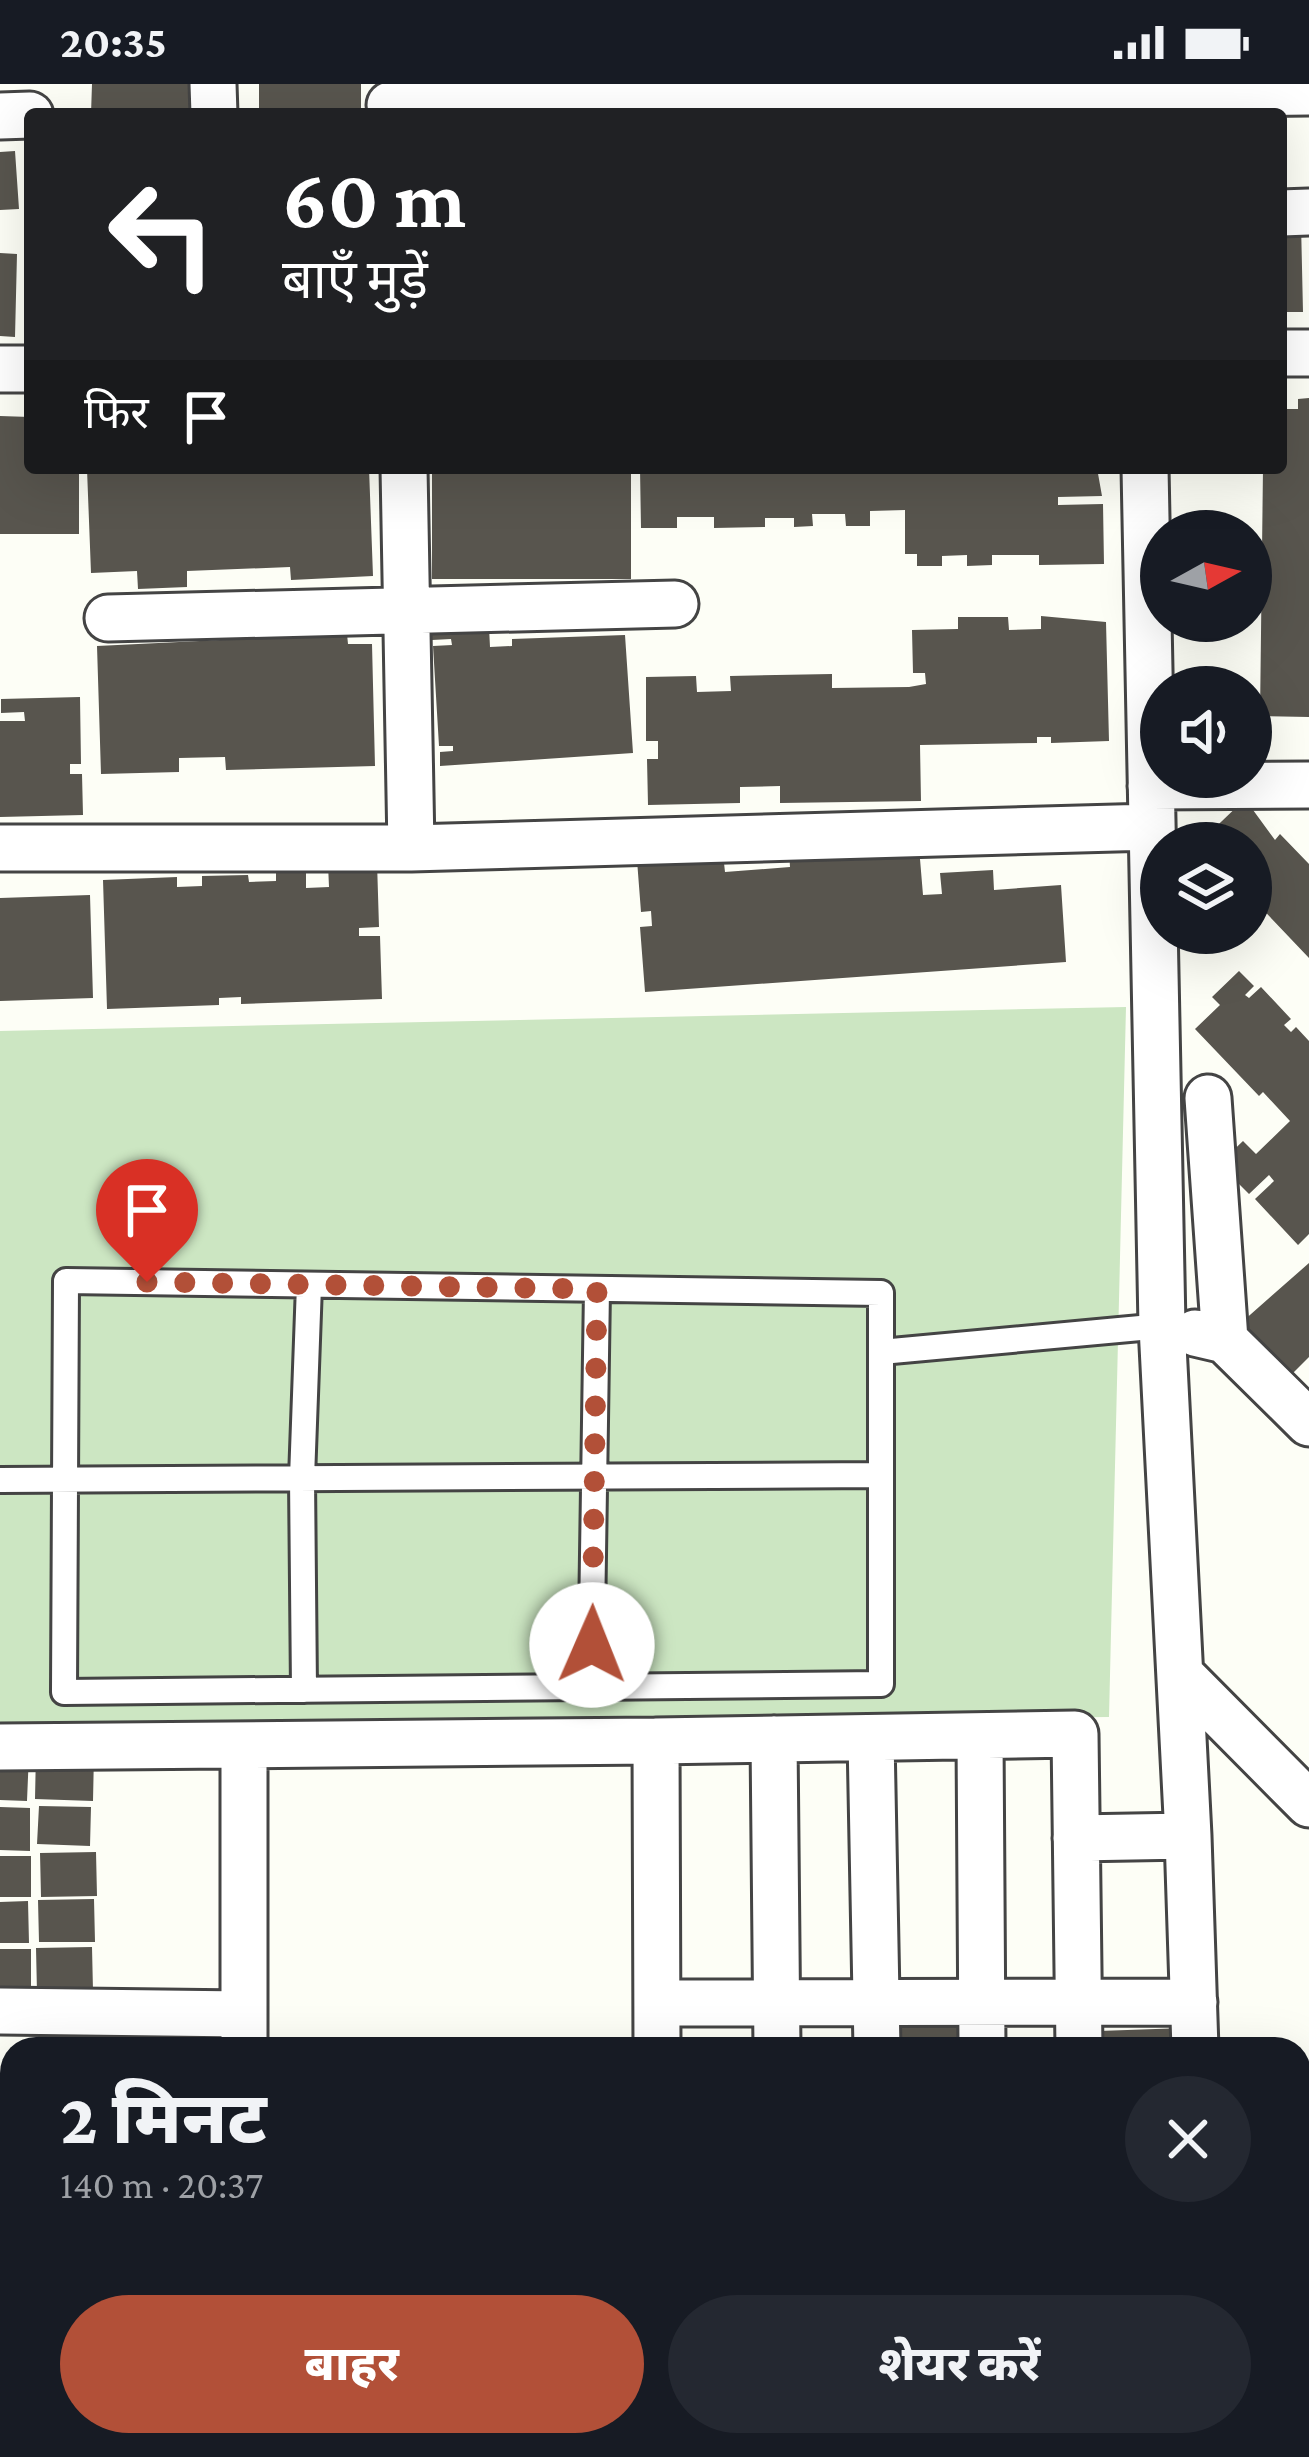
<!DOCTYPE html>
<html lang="hi">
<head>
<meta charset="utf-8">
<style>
  :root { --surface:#171b24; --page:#242831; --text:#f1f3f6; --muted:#9ea1a6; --accent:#b25038 }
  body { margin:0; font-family:"Crimson Pro","Noto Sans Devanagari",serif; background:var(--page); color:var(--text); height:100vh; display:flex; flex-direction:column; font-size:45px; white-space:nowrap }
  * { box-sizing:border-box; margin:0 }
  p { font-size:39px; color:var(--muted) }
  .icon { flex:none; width:66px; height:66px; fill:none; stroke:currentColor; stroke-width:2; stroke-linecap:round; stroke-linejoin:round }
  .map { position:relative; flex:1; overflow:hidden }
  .sheet { position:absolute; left:0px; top:1953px; width:1311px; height:420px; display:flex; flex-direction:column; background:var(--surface); border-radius:36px 36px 0 0; box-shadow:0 12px 48px #0002 }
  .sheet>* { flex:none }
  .guide { position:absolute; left:24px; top:24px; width:1263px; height:366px; border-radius:12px; box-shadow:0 12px 48px #0002; background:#202124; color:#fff; overflow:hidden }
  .needle { width:78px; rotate:82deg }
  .tools { position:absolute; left:1140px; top:426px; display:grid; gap:24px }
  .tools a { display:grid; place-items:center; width:132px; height:132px; border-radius:50%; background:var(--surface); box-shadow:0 12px 48px #0002; font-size:60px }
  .pin { position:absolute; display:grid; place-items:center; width:102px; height:102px; color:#fff; margin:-123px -51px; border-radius:50% 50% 50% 0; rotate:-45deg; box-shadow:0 0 12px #0007 }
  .pin .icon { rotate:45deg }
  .me { position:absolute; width:132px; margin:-66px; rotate:1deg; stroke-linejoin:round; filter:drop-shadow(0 0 9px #0008) }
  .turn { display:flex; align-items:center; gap:42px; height:252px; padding:0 60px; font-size:54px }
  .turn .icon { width:156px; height:156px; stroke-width:2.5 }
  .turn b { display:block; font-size:84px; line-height:102px }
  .then { display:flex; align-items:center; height:114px; padding:0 60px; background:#0003; gap:24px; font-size:45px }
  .round { display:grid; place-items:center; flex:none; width:126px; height:126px; border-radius:63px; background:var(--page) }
  .summary { display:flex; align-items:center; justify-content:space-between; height:204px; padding:0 60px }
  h1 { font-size:72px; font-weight:800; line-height:90px }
  .button { display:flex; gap:24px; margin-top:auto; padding:24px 60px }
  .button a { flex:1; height:138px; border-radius:72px; background:var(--accent); color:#fff; font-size:48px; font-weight:800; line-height:138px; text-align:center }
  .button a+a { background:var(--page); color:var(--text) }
  .status { display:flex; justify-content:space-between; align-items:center; height:84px; padding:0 60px; background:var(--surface); direction:ltr }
  .status svg { height:33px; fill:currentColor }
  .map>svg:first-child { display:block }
  .green { fill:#cce6c2 }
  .building { fill:#58554e }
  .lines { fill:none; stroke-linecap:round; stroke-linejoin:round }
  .lane-casing { stroke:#444; stroke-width:30 }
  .street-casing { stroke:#444; stroke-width:51 }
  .lane { stroke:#fff; stroke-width:24 }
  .street { stroke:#fff; stroke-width:45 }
  .route { stroke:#b25038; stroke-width:21; stroke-dasharray:0 37.8 }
</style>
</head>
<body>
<div class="status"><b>20:35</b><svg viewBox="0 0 49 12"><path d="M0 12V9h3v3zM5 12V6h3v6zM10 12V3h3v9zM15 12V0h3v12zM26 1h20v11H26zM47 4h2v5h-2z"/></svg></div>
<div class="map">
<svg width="1309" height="2373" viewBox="0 0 1309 2373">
  <rect width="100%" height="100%" fill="#fdfef6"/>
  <!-- green -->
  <path class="green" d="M1126,923L1109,1633L0,1646V947Z
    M257,2361H636V2373H257Z"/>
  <!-- building -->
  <path class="building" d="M92,0H201V30H91Z
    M259,0H361V30H259Z
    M15,67L19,125L0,126V68Z
    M1301,139L1303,228H1281V140Z
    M0,169L17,170L15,253L0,252Z
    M1309,314V633L1260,632L1263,384H1281V325H1298V315Z
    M0,332L30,333V384H79V450H0Z
    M139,384V389L369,384L373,492L291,496L290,483L187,487V503L138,505L137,487L91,489L87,385Z
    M432,384H631V495H432Z
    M640,384H1097L1102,412L1058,413V421L1103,420L1104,480L1039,481V471H992V481L967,482V471L942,472V482H917V470H905V426L870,427V442H846L845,430H812L813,442L794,443V434H765V443L714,444V433H677V444H641Z
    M1041,532L1106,538L1109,657L1051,659V653H1037V659L920,661L921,717L780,719V702L740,703V719L648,721L647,675H658V657H646V593L696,592L697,608L731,607L730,592L832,590V604L909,603L926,600L925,589H913L912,546L958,545V533H1008L1009,546L1041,545Z
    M489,543L490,563L512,562V555L625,551L633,669L440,682V668L453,667V662H439L433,562L452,561L451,555L432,556L431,547Z
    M347,550L348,560H372L375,682L226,686L225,673L179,674V688L101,690L97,562Z
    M80,613L81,680H70V690H82L83,731L0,733V637H25L24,628L1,629V615Z
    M1245,715L1275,756L1280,750L1309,780V874L1251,813V759H1199Z
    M919,763L923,811L942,810L940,789L993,786L994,806L1061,801L1066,878L645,908L640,843L652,842L651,827L641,828L637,776L723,770L725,788L790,783L789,765Z
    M377,778L379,843L359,844V852H380L382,915L241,920V913L219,914V921L107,925L103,796L177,793V803L202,802V792L248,791L249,798L276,797V787H306V804L329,803L328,780Z
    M90,811L93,914L0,917V814Z
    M1239,887L1254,902L1245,911L1249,914L1261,903L1291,935L1284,941L1291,948L1296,943L1309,957V1150L1298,1161L1255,1115L1274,1097L1269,1091L1249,1110L1219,1080L1243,1057L1256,1070L1290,1037L1263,1008L1259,1012L1195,945L1220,921L1212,913Z
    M1309,1179V1273L1292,1290L1242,1238Z
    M0,1668L29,1669L27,1717L0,1716Z
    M36,1668L94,1670L93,1717L35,1715Z
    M39,1722L91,1723L90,1762L37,1760Z
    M0,1723L30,1724V1767L0,1766Z
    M96,1768L97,1812L41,1813L40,1769Z
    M0,1772H31V1813H0Z
    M94,1815L95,1858H39L38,1816Z
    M28,1817L29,1859H0V1818Z
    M92,1863L93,1907L37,1909L36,1864Z
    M0,1865H31V1909H0Z
    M895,1943H978V1965H895Z
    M1184,1944L1185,1965H1100L1099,1947Z
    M0,2119H12V2248H0Z
    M35,2361H73V2373H35Z"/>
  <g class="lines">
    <!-- lane casing -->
    <g class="lane-casing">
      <path id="lane" d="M66,1197L881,1209V1600L64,1608Z
        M881,1268L1162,1242
        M0,1396L881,1391
        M591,1603L597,1205
        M304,1606L302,1394L309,1201"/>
    </g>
    <!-- street casing -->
    <g class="street-casing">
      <path id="street" d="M213,0L214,30
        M390,21L1309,8
        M0,32L30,31
        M1281,129L1309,128
        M1281,269H1309
        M0,285H30
        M404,384L411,764
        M1145,384L1162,1242L1188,1752
        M108,534L675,520
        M1151,702L1309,701
        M0,764H411L1152,743
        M1208,1014L1225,1256
        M1195,1249L1225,1256L1309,1339
        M1181,1591L1309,1720
        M980,1652L982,1965
        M871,1654L877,1965
        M774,1655L777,1965
        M0,1663L656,1657
        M1076,1754L1188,1752L1195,1965
        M657,1919L1194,1918
        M0,1927L244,1930
        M244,1965V1663
        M657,1965L656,1657L1075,1650L1079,1965
        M104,2361V2373
        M247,2361L248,2373
        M663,2361L664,2373
        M880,2361L881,2373
        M1083,2361V2373
        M1196,2361V2373"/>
    </g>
    <!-- lane -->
    <use href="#lane" class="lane"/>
    <!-- street -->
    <use href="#street" class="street"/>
  </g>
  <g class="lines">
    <!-- route -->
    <path class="route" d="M147,1198L597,1205L592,1561"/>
  </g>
</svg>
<div class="tools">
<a><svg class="needle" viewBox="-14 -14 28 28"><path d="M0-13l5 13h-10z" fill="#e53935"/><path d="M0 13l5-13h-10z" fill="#9ea1a6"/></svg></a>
<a><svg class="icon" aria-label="sound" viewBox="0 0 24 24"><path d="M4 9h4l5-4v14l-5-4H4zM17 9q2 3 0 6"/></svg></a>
<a><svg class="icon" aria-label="layers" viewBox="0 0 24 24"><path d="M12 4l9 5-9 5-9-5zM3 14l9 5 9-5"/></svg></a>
</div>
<div class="pin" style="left:147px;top:1198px;background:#d93025"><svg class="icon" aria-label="arrive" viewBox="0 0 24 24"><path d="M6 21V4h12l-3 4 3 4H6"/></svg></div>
<svg class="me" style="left:592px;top:1561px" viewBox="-20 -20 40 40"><circle r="19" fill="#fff"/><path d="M0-13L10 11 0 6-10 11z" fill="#b25038"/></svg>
<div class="guide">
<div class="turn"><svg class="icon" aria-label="left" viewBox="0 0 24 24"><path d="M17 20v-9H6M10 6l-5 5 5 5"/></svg><div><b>60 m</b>बाएँ मुड़ें</div></div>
<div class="then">फिर<svg class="icon" aria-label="arrive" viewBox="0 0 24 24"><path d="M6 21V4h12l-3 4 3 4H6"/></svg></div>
</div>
<section class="sheet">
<div class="summary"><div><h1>2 मिनट</h1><p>140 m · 20:37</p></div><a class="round"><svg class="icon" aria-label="close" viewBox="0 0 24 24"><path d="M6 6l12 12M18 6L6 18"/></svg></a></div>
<div class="button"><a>बाहर</a><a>शेयर करें</a></div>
</section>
</div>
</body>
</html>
